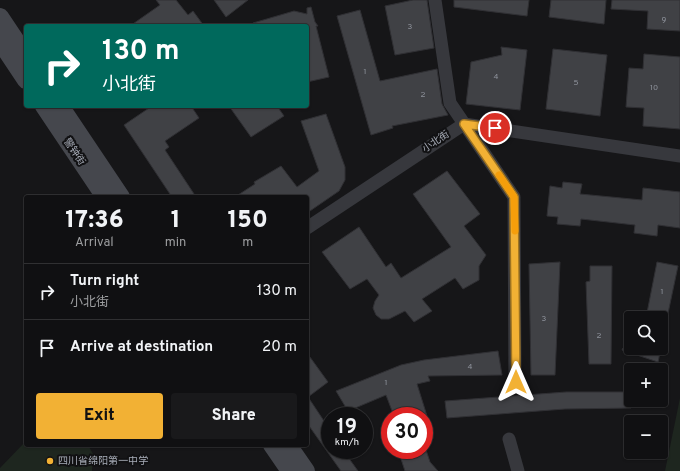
<!DOCTYPE html>
<html lang="en">
<head>
<meta charset="utf-8">
<style>
  :root { --surface:#101012; --page:#19191b; --text:#f1f3f6; --muted:#9c9d9f; --line:#303032; --accent:#f2b134 }
  body { margin:0; font-family:Overpass,"Noto Sans SC",sans-serif; background:var(--page); color:var(--text); height:100vh; display:flex; flex-direction:column; font-size:15px; white-space:nowrap }
  * { box-sizing:border-box; margin:0 }
  p { font-size:13px; color:var(--muted) }
  .icon { flex:none; width:22px; height:22px; fill:none; stroke:currentColor; stroke-width:2; stroke-linecap:round; stroke-linejoin:round }
  .map { position:relative; flex:1; overflow:hidden }
  .details { position:absolute; left:24px; top:195px; width:285px; height:252px; display:flex; flex-direction:column; background:var(--surface); border-radius:4px; box-shadow:0 1px 3px #0004,0 0 0 1px var(--line) }
  .details>* { flex:none }
  .top-card { position:absolute; left:24px; top:24px; width:285px; height:84px; border-radius:4px; box-shadow:0 1px 3px #0004,0 0 0 1px var(--line); background:#00695c; color:#fff; overflow:hidden }
  .controls { position:absolute; left:624px; top:311px; display:grid; gap:8px }
  .controls a { display:grid; place-items:center; width:44px; height:44px; border-radius:4px; background:var(--surface); box-shadow:0 1px 3px #0004,0 0 0 1px var(--line); font-size:20px }
  .speed { position:absolute; left:321px; top:407px; display:flex; gap:8px; font-size:20px; font-weight:700; text-align:center }
  .speed>* { display:grid; place-content:center; width:52px; height:52px; border-radius:50%; background:var(--surface); box-shadow:0 1px 3px #0004,0 0 0 1px var(--line); line-height:1 }
  .speed small { font-size:10px; font-weight:400 }
  .speed .limit { border:6px solid #d22; background:#fff; color:#111 }
  .pin { position:absolute; display:grid; place-items:center; width:34px; height:34px; color:#fff; margin:-17px; border:2px solid #fff; border-radius:50%; box-shadow:0 1px 4px #0007 }
  .me { position:absolute; width:44px; margin:-22px; rotate:0deg; stroke-linejoin:round; filter:drop-shadow(0 0 3px #0008) }
  .turn { display:flex; align-items:center; gap:14px; height:84px; padding:0 12px; font-size:18px }
  .turn .icon { width:52px; height:52px; stroke-width:2.5 }
  .turn b { display:block; font-size:28px; line-height:34px }
  .eta { display:flex; justify-content:space-evenly; align-items:center; height:68px; text-align:center }
  .eta b { font-size:24px; font-weight:800; line-height:28px }
  .button { display:flex; gap:8px; margin-top:auto; padding:8px 12px }
  .button a { flex:1; height:46px; border-radius:4px; background:var(--accent); color:#111; font-size:16px; font-weight:800; line-height:46px; text-align:center }
  .button a+a { background:var(--page); color:var(--text) }
  ul { padding:0; list-style:none }
  li { display:flex; align-items:center; gap:12px; height:56px; padding:0 12px; border-top:1px solid var(--line) }
  li div { flex:1 }
  li b { display:block; font-size:15px }
  li em { font-style:normal }
  .map>svg:first-child { display:block }
  .green { fill:#1e261f }
  .building { fill:#404145; stroke:#303034 }
  .lines { fill:none; stroke-linecap:round; stroke-linejoin:round }
  .minor { stroke:#37383d; stroke-width:13 }
  .secondary { stroke:#45474d; stroke-width:18 }
  .route-casing { stroke:#9d7322; stroke-width:10 }
  .route { stroke:#f2b134; stroke-width:7 }
  .slow { stroke:#f59e0b; stroke-width:7 }
  .poi-dot { fill:#f2b134; stroke:#111113; stroke-width:1.5 }
  .labels { text-anchor:middle; dominant-baseline:central; stroke-width:4; stroke-linejoin:round; paint-order:stroke }
  .number-label { font-size:8px; fill:#8e929b }
  .street-label { font-size:10px; fill:#a8adb8; stroke:#111113 }
  .poi-label { font-size:10px; fill:#a8adb8; stroke:#111113; text-anchor:start }
</style>
</head>
<body>
<div class="map">
<svg width="680" height="471" viewBox="0 0 680 471">
  <rect width="100%" height="100%" fill="#161618"/>
  <!-- green -->
  <path class="green" d="M680,398V471H665Z
    M26,441V445H88L93,454L92,471H0V468Z"/>
  <!-- building -->
  <path class="building" d="M156,0H176L188,15L193,11L204,26H130L160,5Z
    M214,0H248L226,17Z
    M413,0H427L434,48L395,55L385,6Z
    M454,0H529L527,16L454,7Z
    M551,0H606L604,24L549,17Z
    M612,0H680V31L647,29L648,11L611,9Z
    M311,7L315,22L318,26H316L329,77L307,82V26H253V23L294,11L307,14V8Z
    M360,10L380,81L437,69L442,104L448,115L392,126L393,128L371,135L337,16Z
    M501,47L527,50L520,110L466,104L471,62L502,55Z
    M553,49L607,55L600,116L546,109Z
    M644,54L680,57V129L643,126L644,108L626,107L629,68L643,69Z
    M152,106H191L199,118L165,141L169,147L165,150L196,197H172L124,125Z
    M229,106H277L284,116L251,137Z
    M326,114L345,167V180L339,191L307,213V197H235L255,184L254,182L281,166L297,187L319,171L301,121Z
    M447,171L480,214L464,226L486,255L479,266V280L463,289L455,278L422,299L432,311L414,322L405,311L389,319H381L376,315L373,308L375,301L379,295L367,279L350,289L322,252L359,227L386,267L391,263L401,278L451,247L413,194Z
    M563,182L582,184L580,194L642,200L643,188L680,192V228L658,225L657,236L634,233L635,225L581,219L580,226L557,224L558,217L547,216L550,186L562,188Z
    M560,262L555,375H531L529,264Z
    M657,262L678,266L667,318H646Z
    M590,266H612L611,364H589L586,282L590,281Z
    M623,348H661L658,362L622,350Z
    M498,351L502,375L428,376L430,381L417,384L427,416H394L386,395L348,411L336,391L401,365L424,360Z
    M307,353L328,382L308,397L330,430V450H343L358,471H341L307,423Z
    M566,392H631V408L565,409L447,418L445,401Z
    M398,450H426L430,462L438,471H405Z"/>
  <g class="lines">
    <!-- minor -->
    <path class="minor" d="M435,0L450,103L514,197L515,382
      M307,228L464,124L680,156
      M509,439L518,471"/>
    <!-- secondary -->
    <path class="secondary" d="M0,17L26,56
      M0,41L26,80
      M44,106L105,197
      M60,106L121,197
      M272,445L290,471
      M288,445L306,471"/>
  </g>
  <g class="lines">
    <!-- route casing -->
    <g class="route-casing">
      <path id="route" d="M495,128L464,124L514,197L516,382"/>
    </g>
    <!-- route -->
    <use href="#route" class="route"/>
    <!-- slow -->
    <path class="slow" d="M499,175L514,197L515,231"/>
  </g>
  <!-- markers -->
  <circle class="poi-dot" cx="50" cy="461" r="4"/>
  <g class="labels">
    <!-- number labels -->
    <g class="number-label">
      <text x="664" y="20">9</text>
      <text x="410" y="27">3</text>
      <text x="365" y="72">1</text>
      <text x="496" y="77">4</text>
      <text x="576" y="83">5</text>
      <text x="654" y="88">10</text>
      <text x="423" y="95">2</text>
      <text x="662" y="292">1</text>
      <text x="544" y="319">3</text>
      <text x="599" y="336">2</text>
      <text x="470" y="367">4</text>
      <text x="386" y="383">1</text>
    </g>
    <!-- street labels -->
    <g class="street-label">
      <text transform="translate(436 142) rotate(-34)">小北街</text>
      <text transform="translate(74 152) rotate(56)">警钟街</text>
    </g>
    <!-- poi labels -->
    <g class="poi-label">
      <text x="58" y="461">四川省绵阳第一中学</text>
    </g>
  </g>
</svg>
<div class="controls">
<a><svg class="icon" aria-label="search" viewBox="0 0 24 24"><circle cx="10" cy="10" r="6"/><path d="M15 15l6 6"/></svg></a>
<a>+</a>
<a>−</a>
</div>
<div class="speed"><div>19<small>km/h</small></div><div class="limit">30</div></div>
<div class="pin" style="left:495px;top:128px;background:#d93025"><svg class="icon" aria-label="arrive" viewBox="0 0 24 24"><path d="M6 21V4h12l-3 4 3 4H6"/></svg></div>
<svg class="me" style="left:516px;top:382px" viewBox="-20 -20 40 40"><path d="M0-17L14 15 0 8-14 15z" fill="#f2b134" stroke="#fff" stroke-width="4"/></svg>
<div class="top-card">
<div class="turn"><svg class="icon" aria-label="right" viewBox="0 0 24 24"><path d="M7 20v-9h11M14 6l5 5-5 5"/></svg><div><b>130 m</b>小北街</div></div>
</div>
<section class="details">
<div class="eta">
<div><b>17:36</b><p>Arrival</p></div>
<div><b>1</b><p>min</p></div>
<div><b>150</b><p>m</p></div>
</div>
<ul>
<li><svg class="icon" aria-label="right" viewBox="0 0 24 24"><path d="M7 20v-9h11M14 6l5 5-5 5"/></svg><div><b>Turn right</b><p>小北街</p></div><em>130 m</em></li>
<li><svg class="icon" aria-label="arrive" viewBox="0 0 24 24"><path d="M6 21V4h12l-3 4 3 4H6"/></svg><div><b>Arrive at destination</b></div><em>20 m</em></li>
</ul>
<div class="button"><a>Exit</a><a>Share</a></div>
</section>
</div>
</body>
</html>
